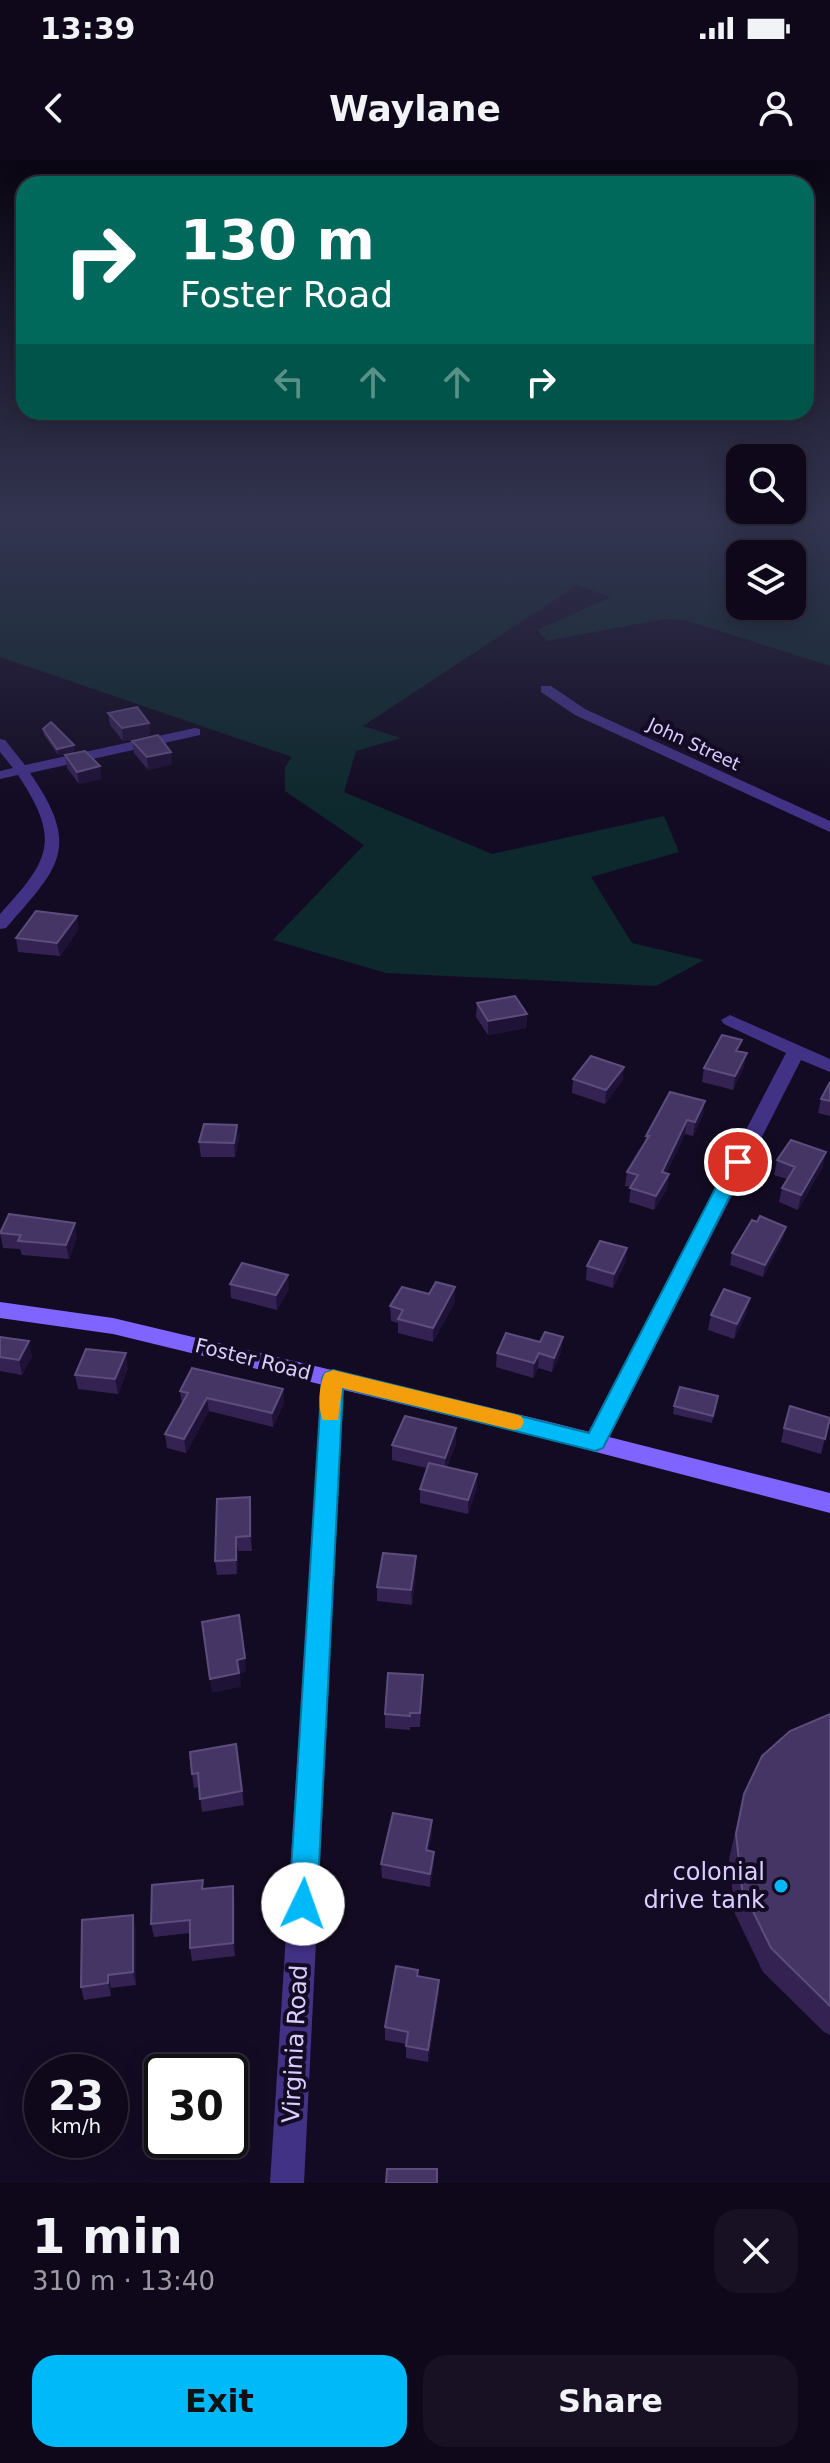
<!DOCTYPE html>
<html lang="en">
<head>
<meta charset="utf-8">
<style>
  :root { --surface:#0e081a; --page:#171123; --text:#f1f3f6; --muted:#9b9aa2; --line:#2e2939; --accent:#00b9f8 }
  body { margin:0; font-family:"DejaVu Sans",sans-serif; background:var(--page); color:var(--text); height:100vh; display:flex; flex-direction:column; font-size:30px; white-space:nowrap }
  * { box-sizing:border-box; margin:0 }
  p { font-size:26px; color:var(--muted) }
  .icon { flex:none; width:44px; height:44px; fill:none; stroke:currentColor; stroke-width:2; stroke-linecap:round; stroke-linejoin:round }
  .map { position:relative; height:2023px; overflow:hidden }
  .side { display:flex; flex-direction:column; background:var(--surface); flex:1 }
  .side>* { flex:none }
  .guide { position:absolute; left:16px; top:16px; width:798px; height:244px; border-radius:24px; box-shadow:0 4px 20px #0003,0 0 0 2px var(--line); background:#00695c; color:#fff; overflow:hidden }
  .fabs { position:absolute; left:726px; top:284px; display:grid; gap:16px }
  .fabs a { display:grid; place-items:center; width:80px; height:80px; border-radius:16px; background:var(--surface); box-shadow:0 4px 20px #0003,0 0 0 2px var(--line); font-size:40px }
  .speed { position:absolute; left:24px; top:1894px; display:flex; gap:16px; font-size:40px; font-weight:700; text-align:center }
  .speed>* { display:grid; place-content:center; width:104px; height:104px; border-radius:50%; background:var(--surface); box-shadow:0 4px 20px #0003,0 0 0 2px var(--line); line-height:1 }
  .speed small { font-size:20px; font-weight:400 }
  .speed .limit { border:4px solid #111; border-radius:12px; background:#fff; color:#111 }
  .pin { position:absolute; display:grid; place-items:center; width:68px; height:68px; color:#fff; margin:-34px; border:4px solid #fff; border-radius:50%; box-shadow:0 2px 8px #0007 }
  .me { position:absolute; width:88px; margin:-44px; rotate:3deg; stroke-linejoin:round; filter:drop-shadow(0 0 6px #0008) }
  .turn { display:flex; align-items:center; gap:28px; height:168px; padding:0 32px; font-size:36px }
  .turn .icon { width:104px; height:104px; stroke-width:2.5 }
  .turn b { display:block; font-size:56px; line-height:68px }
  .lanes { display:flex; align-items:center; height:76px; padding:0 32px; background:#0003; justify-content:center; gap:40px; direction:ltr }
  .lanes .off { opacity:.35 }
  .round { display:grid; place-items:center; flex:none; width:84px; height:84px; border-radius:24px; background:var(--page) }
  .headline { display:flex; align-items:center; justify-content:space-between; height:136px; padding:0 32px }
  h1 { font-size:48px; font-weight:700; line-height:60px }
  .cta { display:flex; gap:16px; margin-top:auto; padding:16px 32px }
  .cta a { flex:1; height:92px; border-radius:24px; background:var(--accent); color:#111; font-size:32px; font-weight:700; line-height:92px; text-align:center }
  .cta a+a { background:var(--page); color:var(--text) }
  .status { display:flex; justify-content:space-between; align-items:center; height:56px; padding:0 40px; background:var(--surface); direction:ltr }
  .status svg { height:22px; fill:currentColor }
  header { display:flex; justify-content:space-between; align-items:center; height:104px; padding:0 32px; background:var(--surface); font-size:36px; font-weight:700 }
  .map>svg:first-child { display:block }
  .green { fill:#0e292d; fill-rule:evenodd }
  .lines { fill:none; stroke-linecap:round; stroke-linejoin:round }
  .stream { stroke:#051242; stroke-width:4 }
  .street { fill:#423286; fill-rule:evenodd }
  .secondary { fill:#8064ff; fill-rule:evenodd }
  .wall { fill:#342352 }
  .shaded-wall { fill:#1f1237 }
  .building { fill:#453565; stroke:#5d4d7d; stroke-width:2 }
  .route { fill:#00b9f8; stroke:#0078a1; stroke-width:2 }
  .slow { fill:#f59e0b }
  .poi-dot { fill:#00b9f8; stroke:#130b23; stroke-width:3 }
  .labels { text-anchor:middle; dominant-baseline:central; stroke-width:8; stroke-linejoin:round; paint-order:stroke }
  .far-street-label { font-size:18px; fill:#dacdff; stroke:#130b23 }
  .street-label { font-size:20px; fill:#dacdff; stroke:#130b23 }
  .near-poi-label { font-size:24px; fill:#dacdff; stroke:#130b23; text-anchor:end }
  .near-street-label { font-size:24px; fill:#dacdff; stroke:#130b23 }
</style>
</head>
<body>
<div class="status"><b>13:39</b><svg viewBox="0 0 49 12"><path d="M0 12V9h3v3zM5 12V6h3v6zM10 12V3h3v9zM15 12V0h3v12zM26 1h20v11H26zM47 4h2v5h-2z"/></svg></div>
<header><svg class="icon" aria-label="back" viewBox="0 0 24 24"><path d="M15 5l-7 7 7 7"/></svg>Waylane<svg class="icon" aria-label="person" viewBox="0 0 24 24"><circle cx="12" cy="8" r="4"/><path d="M4 21q1-7 8-7t8 7"/></svg></header>
<div class="map">
<svg width="830" height="2023" viewBox="0 0 830 2023">
  <rect width="100%" height="100%" fill="#130b23"/>
  <!-- green -->
  <path class="green" d="M0,360H830V506L685,460L664,459L547,481L537,470L611,437L577,425L363,566L401,578L356,591L344,632L492,694L664,656L679,692L591,717L632,783L704,800L656,826L386,813L273,780L364,685L285,631V607L292,597L0,497ZM792,394V446H740V394Z"/>
  <g class="lines">
    <!-- stream -->
    <path class="stream" d="M0,366L42,360"/>
    <!-- street -->
    <path class="street" d="M541,526H551L585,549L830,661V672L575,555L541,532Z
      M195,568L200,569V575L30,613C82,688 59,707 6,768L0,769V754C49,700 62,681 18,615L0,619V611L13,608L0,592V579L5,580L25,605Z
      M730,855L830,899V912L801,900L607,1282L603,1289L595,1291L587,1289L583,1282L786,893L724,864L721,860Z
      M333,1209L341,1212L344,1218L304,2023H270L322,1218L325,1212Z"/>
    <!-- secondary -->
    <path class="secondary" d="M0,1142L113,1158L546,1261L830,1333V1353L546,1279L113,1174L0,1158Z"/>
  </g>
  <!-- wall -->
  <path class="wall" d="M108,553L149,563L150,575L123,581L110,565Z
    M43,569L75,591L58,595L44,575Z
    M132,581L172,604L148,610L134,593Z
    M65,595L100,606L101,619L79,624L67,608Z
    M79,769L60,796L18,792L16,778Z
    M477,843L527,854L526,868L488,875L476,857Z
    M624,907L622,921L605,944L572,933L573,919Z
    M744,907L733,930L702,922L704,908Z
    M830,922V956L818,953L821,939Z
    M670,932L703,955L693,976L685,974L666,1014H669L667,1029L654,1050L629,1042L631,1027L625,1026L627,1012L645,983L646,976Z
    M237,965L239,979L235,997H201L199,982Z
    M777,1000L823,1006L798,1050L779,1042L782,1028L787,1019L774,1015Z
    M757,1062L786,1067L783,1078L763,1117L730,1105L732,1093Z
    M0,1073L77,1078L69,1099L22,1095L20,1089L3,1088Z
    M627,1088L625,1103L613,1128L586,1120L587,1106Z
    M230,1124L289,1129L277,1150L231,1138Z
    M455,1142L433,1182L398,1173V1163L391,1161L390,1146Z
    M747,1152L734,1179L708,1170L711,1155Z
    M0,1177L32,1196L22,1215L0,1211Z
    M561,1192L552,1212L538,1208L533,1218L496,1207L497,1193Z
    M128,1208L118,1234L78,1229L75,1215Z
    M283,1229L284,1243L273,1267L209,1251L186,1293L167,1288L165,1274L182,1244L180,1231Z
    M718,1236L712,1263L673,1254L674,1246Z
    M830,1258L821,1294L781,1282L784,1268Z
    M456,1268V1283L447,1307L477,1328L468,1354L420,1343V1329L427,1308L392,1300V1285Z
    M252,1352V1391H238L237,1414L217,1415L215,1401Z
    M416,1410L412,1445L377,1441V1427Z
    M423,1515L420,1567H410V1570L385,1568V1554Z
    M830,1554V1875L824,1872L763,1812L735,1754L729,1699L744,1634Z
    M236,1584L244,1645L202,1652L199,1627L194,1628L192,1614Z
    M432,1674L428,1691L434,1705L430,1727L382,1718L381,1704Z
    M235,1740V1796L192,1801L190,1788V1773L154,1777L151,1764Z
    M136,1768V1825L111,1828V1836L84,1840L81,1827Z
    M418,1810V1817L439,1820V1833L428,1902L406,1898V1884L385,1880V1867Z"/>
  <!-- shaded-wall -->
  <path class="shaded-wall" d="M149,563L150,575L123,581L122,568Z
    M74,585L75,591L58,595L57,589Z
    M171,592L172,604L148,610L147,597Z
    M100,606L101,619L79,624L77,612Z
    M77,756L79,769L60,796L57,783Z
    M527,854L526,868L488,875V861Z
    M747,893L744,907L733,930L735,916Z
    M624,907L622,921L605,944L606,930Z
    M705,941L703,955L693,976L695,962Z
    M687,960L685,974L660,1027L662,1012Z
    M237,965L239,979L235,997L234,983Z
    M826,992L823,1006L798,1050L801,1035Z
    M669,1014L667,1029L654,1050L656,1036Z
    M75,1063L77,1078L69,1099L66,1085Z
    M786,1067L783,1078L763,1117L765,1105Z
    M627,1088L625,1103L613,1128L614,1114Z
    M288,1115L289,1129L277,1150L276,1135Z
    M455,1127V1142L433,1182V1168Z
    M750,1138L747,1152L734,1179L737,1164Z
    M563,1177L561,1192L552,1212L554,1198Z
    M29,1181L32,1196L22,1215L19,1200Z
    M126,1193L128,1208L118,1234L115,1219Z
    M539,1193L538,1208L533,1218L534,1203Z
    M283,1229L284,1243L273,1267L272,1253Z
    M207,1238L209,1251L186,1293L184,1279Z
    M456,1268V1283L445,1313V1298Z
    M477,1314V1328L468,1354V1340Z
    M250,1337L252,1352V1391L250,1376Z
    M236,1377L238,1391L237,1414L236,1400Z
    M416,1396V1410L412,1445L411,1430Z
    M245,1498L246,1512L240,1514L241,1527L212,1533L210,1519L237,1500Z
    M432,1660V1674L426,1704V1690Z
    M434,1692V1705L430,1727V1714Z
    M233,1726L235,1740V1796L233,1783Z
    M133,1755L136,1768V1825L133,1812Z
    M108,1815L111,1828V1836L108,1823Z
    M439,1820V1833L428,1902V1890Z
    M211,1980H226L227,1988L181,2000L178,1989Z"/>
  <!-- building -->
  <path class="building" d="M137,547L149,563L122,568L108,553Z
    M51,562L74,585L57,589L43,569Z
    M158,575L171,592L147,597L132,581Z
    M85,591L100,606L77,612L65,595Z
    M36,751L77,756L57,783L16,778Z
    M515,836L527,854L488,861L477,843Z
    M722,875L742,880L736,891L747,893L735,916L704,908Z
    M591,896L624,907L606,930L573,919Z
    M830,922V941L821,939Z
    M670,932L705,941L695,962L687,960L662,1012L669,1014L656,1036L630,1028L638,1015L627,1012L649,976H646Z
    M204,964L237,965L234,983L199,982Z
    M791,980L826,992L801,1035L782,1028L795,1007L777,1000Z
    M9,1054L75,1063L66,1085L18,1081L21,1075L0,1073Z
    M760,1056L786,1067L765,1105L732,1093L752,1060L757,1062Z
    M600,1081L627,1088L614,1114L587,1106Z
    M242,1103L288,1115L276,1135L230,1124Z
    M436,1122L455,1127L433,1168L398,1159L403,1150L390,1146L402,1127L429,1134Z
    M724,1129L750,1138L737,1164L711,1155Z
    M545,1172L563,1177L554,1198L539,1193L534,1203L497,1193L506,1173L540,1182Z
    M0,1177L29,1181L19,1200L0,1197Z
    M86,1189L126,1193L115,1219L75,1215Z
    M192,1208L283,1229L272,1253L207,1238L184,1279L165,1274L188,1233L180,1231Z
    M680,1227L718,1236L713,1256L674,1246Z
    M790,1246L830,1258L825,1279L784,1268Z
    M405,1256L456,1268L445,1298L392,1285Z
    M429,1303L477,1314L468,1340L420,1329Z
    M250,1337V1376L236,1377V1400L215,1401L217,1339Z
    M383,1393L416,1396L411,1430L377,1427Z
    M239,1455L245,1498L237,1500L239,1513L210,1519L202,1462Z
    M388,1513L423,1515L420,1553H410V1556L385,1554Z
    M830,1554V1846L771,1788L742,1729L736,1674L744,1634L762,1596L790,1571Z
    M236,1584L242,1631L200,1639L198,1613L192,1614L190,1592Z
    M393,1653L432,1660L426,1690L434,1692L430,1714L381,1704Z
    M203,1720L202,1729L233,1726V1783L190,1788V1760L151,1764L152,1725Z
    M133,1755V1812L108,1815V1823L81,1827L82,1760Z
    M396,1806L418,1810L417,1816L439,1820L428,1890L406,1886L408,1872L385,1867Z
    M177,1980H211L178,1989Z
    M387,2009H437V2023H386Z"/>
  <!-- sky -->
  <linearGradient id="sky" x2="0" y2="1"><stop stop-color="#0a0613"/><stop offset="0.56" stop-color="#333450"/><stop offset="1" stop-color="#333450" stop-opacity="0"/></linearGradient>
  <rect width="830" height="643" fill="url(#sky)"/>
  <!-- route -->
  <path class="route" d="M738,997L747,1002L603,1288L595,1291L343,1228L317,1744L313,1754L303,1758L293,1754L289,1744L322,1218L325,1213L333,1210L589,1273L729,1002Z"/>
  <!-- slow -->
  <path class="slow" d="M333,1210L514,1254L521,1256L524,1262L521,1268L514,1270L342,1228L338,1260H323C317,1248 319,1224 325,1213Z"/>
  <!-- markers -->
  <circle class="poi-dot" cx="781" cy="1726" r="8"/>
  <g class="labels">
    <!-- far-street labels -->
    <g class="far-street-label">
      <text transform="translate(694 584) rotate(25)">John Street</text>
    </g>
    <!-- street labels -->
    <g class="street-label">
      <text transform="translate(253 1199) rotate(14)">Foster Road</text>
    </g>
    <!-- near-poi labels -->
    <g class="near-poi-label">
      <text x="765" y="1712">colonial<tspan x="765" dy="28">drive tank</tspan></text>
    </g>
    <!-- near-street labels -->
    <g class="near-street-label">
      <text transform="translate(295 1884) rotate(-87)">Virginia Road</text>
    </g>
  </g>
</svg>
<div class="fabs">
<a><svg class="icon" aria-label="search" viewBox="0 0 24 24"><circle cx="10" cy="10" r="6"/><path d="M15 15l6 6"/></svg></a>
<a><svg class="icon" aria-label="layers" viewBox="0 0 24 24"><path d="M12 4l9 5-9 5-9-5zM3 14l9 5 9-5"/></svg></a>
</div>
<div class="speed"><div>23<small>km/h</small></div><div class="limit">30</div></div>
<div class="pin" style="left:738px;top:1002px;background:#d93025"><svg class="icon" aria-label="arrive" viewBox="0 0 24 24"><path d="M6 21V4h12l-3 4 3 4H6"/></svg></div>
<svg class="me" style="left:303px;top:1744px" viewBox="-20 -20 40 40"><circle r="19" fill="#fff"/><path d="M0-13L10 11 0 6-10 11z" fill="#00b9f8"/></svg>
<div class="guide">
<div class="turn"><svg class="icon" aria-label="right" viewBox="0 0 24 24"><path d="M7 20v-9h11M14 6l5 5-5 5"/></svg><div><b>130 m</b>Foster Road</div></div>
<div class="lanes"><svg class="icon off" aria-label="left" viewBox="0 0 24 24"><path d="M17 20v-9H6M10 6l-5 5 5 5"/></svg><svg class="icon off" aria-label="ahead" viewBox="0 0 24 24"><path d="M12 20V5M6 11l6-6 6 6"/></svg><svg class="icon off" aria-label="ahead" viewBox="0 0 24 24"><path d="M12 20V5M6 11l6-6 6 6"/></svg><svg class="icon" aria-label="right" viewBox="0 0 24 24"><path d="M7 20v-9h11M14 6l5 5-5 5"/></svg></div>
</div>
</div>
<section class="side">
<div class="headline"><div><h1>1 min</h1><p>310 m · 13:40</p></div><a class="round"><svg class="icon" aria-label="close" viewBox="0 0 24 24"><path d="M6 6l12 12M18 6L6 18"/></svg></a></div>
<div class="cta"><a>Exit</a><a>Share</a></div>
</section>
</body>
</html>
